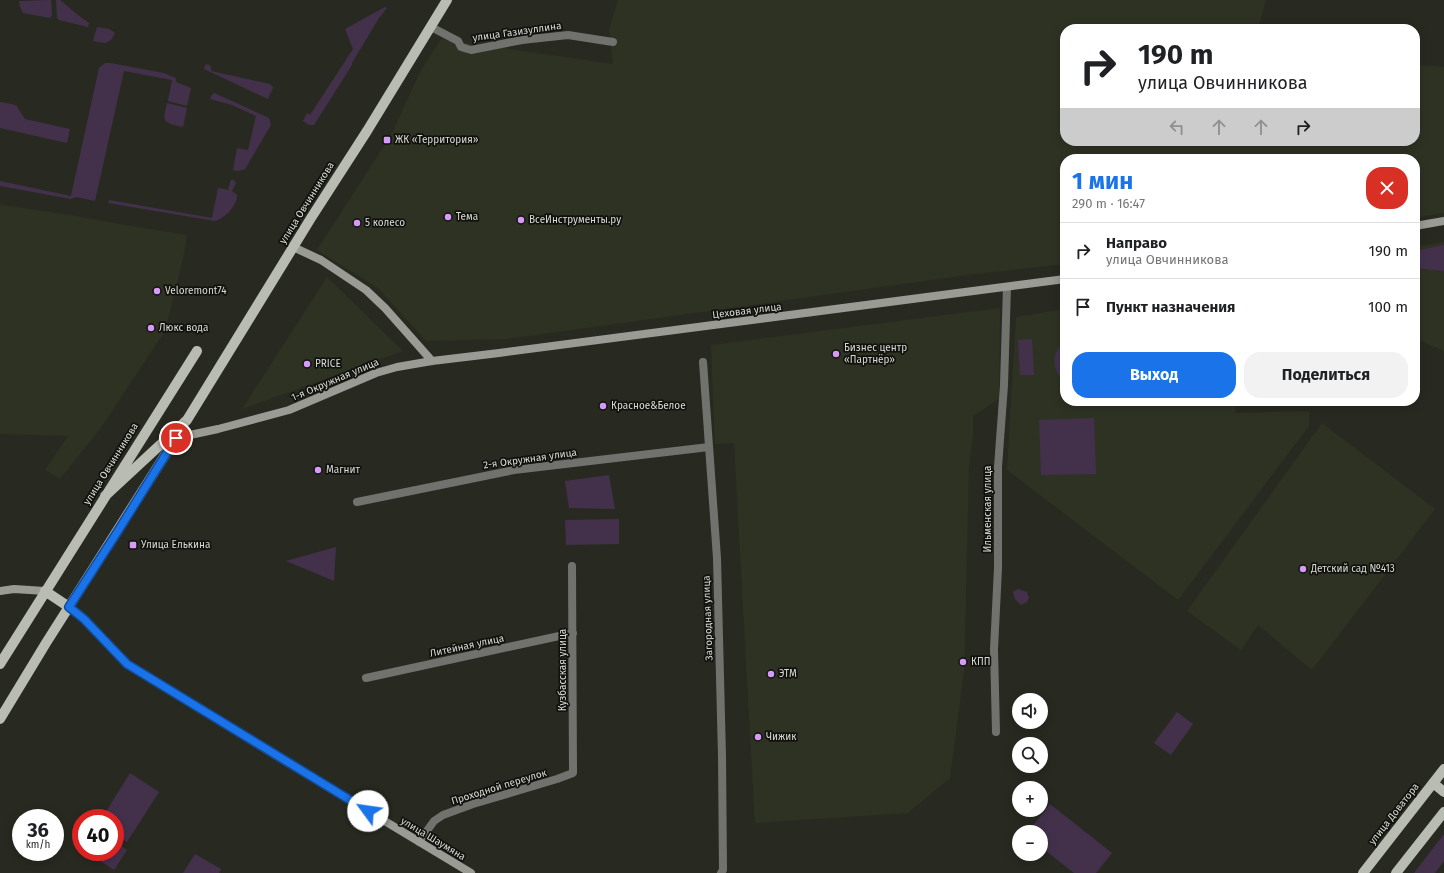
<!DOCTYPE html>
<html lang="ru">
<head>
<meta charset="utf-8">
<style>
  :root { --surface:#fff; --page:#f2f2f2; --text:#202124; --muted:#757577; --line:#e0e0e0; --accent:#1a73e8 }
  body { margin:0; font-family:"Fira Sans",sans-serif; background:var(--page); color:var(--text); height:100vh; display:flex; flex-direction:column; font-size:15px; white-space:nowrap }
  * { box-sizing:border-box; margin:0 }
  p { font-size:13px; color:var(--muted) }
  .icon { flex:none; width:22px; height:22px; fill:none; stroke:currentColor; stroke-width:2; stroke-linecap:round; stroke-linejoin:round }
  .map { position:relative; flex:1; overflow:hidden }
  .side { position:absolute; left:1060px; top:154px; width:360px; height:252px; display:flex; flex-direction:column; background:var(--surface); border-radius:16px; box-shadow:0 2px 10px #0003 }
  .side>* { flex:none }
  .guide { position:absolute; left:1060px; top:24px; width:360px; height:122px; border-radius:16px; box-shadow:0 2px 10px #0003; background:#fff; color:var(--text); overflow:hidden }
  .buttons { position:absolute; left:1012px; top:693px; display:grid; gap:8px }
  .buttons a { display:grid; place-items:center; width:36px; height:36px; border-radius:50%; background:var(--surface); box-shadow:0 2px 10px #0003; font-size:20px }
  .speed { position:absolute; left:12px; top:809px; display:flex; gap:8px; font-size:20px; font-weight:700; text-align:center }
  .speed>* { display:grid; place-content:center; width:52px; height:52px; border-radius:50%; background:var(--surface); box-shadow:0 2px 10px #0003; line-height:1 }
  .speed small { font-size:10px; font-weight:400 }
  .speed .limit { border:6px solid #d22; background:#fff; color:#111 }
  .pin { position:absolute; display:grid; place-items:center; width:34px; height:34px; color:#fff; margin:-17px; border:2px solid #fff; border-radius:50%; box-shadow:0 1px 4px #0007 }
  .me { position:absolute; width:44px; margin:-22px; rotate:301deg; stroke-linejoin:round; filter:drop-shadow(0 0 3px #0008) }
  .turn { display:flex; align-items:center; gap:14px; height:84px; padding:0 12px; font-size:18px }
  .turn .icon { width:52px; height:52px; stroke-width:2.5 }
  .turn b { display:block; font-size:28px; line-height:34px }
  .lanes { display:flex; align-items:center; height:38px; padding:0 12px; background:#0003; justify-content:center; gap:20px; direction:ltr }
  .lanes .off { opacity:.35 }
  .round { display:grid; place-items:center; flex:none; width:42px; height:42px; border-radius:16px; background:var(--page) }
  .overview { display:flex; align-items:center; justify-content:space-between; height:68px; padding:0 12px }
  h1 { font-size:24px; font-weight:700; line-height:30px; color:var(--accent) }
  .primary-button { display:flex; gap:8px; margin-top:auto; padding:8px 12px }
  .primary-button a { flex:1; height:46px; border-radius:16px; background:var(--accent); color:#fff; font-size:16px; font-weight:700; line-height:46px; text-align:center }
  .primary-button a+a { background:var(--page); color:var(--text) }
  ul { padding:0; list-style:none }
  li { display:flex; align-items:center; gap:12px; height:56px; padding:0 12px; border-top:1px solid var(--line) }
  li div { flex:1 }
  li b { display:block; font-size:15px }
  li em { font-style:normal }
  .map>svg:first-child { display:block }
  .built { fill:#2e3223 }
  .green { fill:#43314c }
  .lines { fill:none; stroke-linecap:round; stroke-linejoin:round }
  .street { stroke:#71726d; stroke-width:8 }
  .secondary { stroke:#9a9b94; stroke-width:8 }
  .primary { stroke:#b9bcb2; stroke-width:10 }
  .route-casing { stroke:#114b97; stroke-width:10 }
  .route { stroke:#1a73e8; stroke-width:7 }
  .poi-dot { fill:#d89af8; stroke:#11120e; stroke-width:1.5 }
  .labels { text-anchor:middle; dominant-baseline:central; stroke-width:3.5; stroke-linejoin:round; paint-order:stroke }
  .street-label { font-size:10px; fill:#d9dbd5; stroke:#11120e }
  .poi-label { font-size:10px; fill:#d9dbd5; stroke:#11120e; text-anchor:start }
</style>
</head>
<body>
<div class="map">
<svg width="1444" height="873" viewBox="0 0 1444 873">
  <rect width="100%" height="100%" fill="#282a21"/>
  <!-- built -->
  <path class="built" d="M618,0H1266L1259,26L1263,29H1065V141H1415V65L1444,67V213L1415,218V159H1065V264L967,275L507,339L426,341L378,288L317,250L391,135L420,72L441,39L613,64L609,30Z
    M0,204L9,206L71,215L124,225L187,235L183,259L165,331L100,429L60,479L45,470L68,436L0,434Z
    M1444,242V351L1415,338V247Z
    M327,277L403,351L242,409Z
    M1000,308L999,399L973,416V435L969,466L964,670L950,778L908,813L755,823L734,443L715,444L711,345Z
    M1065,309V401H1235L1236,413L1309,411V426L1178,600L1007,470L1016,317Z
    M1322,423L1435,509L1312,670L1258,625L1241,650L1187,611Z"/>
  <!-- green -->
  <path class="green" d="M51,0L52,15L50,18L23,13L20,7L19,1Z
    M56,0H60L78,15L89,23L88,27L59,20L57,18Z
    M385,7L387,8L379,18L352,63V65L314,125H309L303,121L307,113L310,115L353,49L345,29Z
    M97,27L109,29L115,33L111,40L105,43L93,41Z
    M105,63H110L164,73L176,78V82L191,88L187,106L168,101L172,80L124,71L95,201L76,197L71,199L0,186V181L71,196L99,68Z
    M208,64L211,67V71L270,84L273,87L272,90L268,99L204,69L205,65Z
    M214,93L269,118L271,125L245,169L238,171L233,170L237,148L248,150L256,116L232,105L210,99L212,95Z
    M0,102L16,105L25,119L70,129L67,143L0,128Z
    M167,103L187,108L183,127C163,122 162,123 167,103Z
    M231,180H234L236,183L232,191L237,195C238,205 224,219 215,221L108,203L109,200L212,218L218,188L228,190Z
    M1444,245V271L1415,268V251Z
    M1032,339L1034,375H1020L1018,340Z
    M1065,341V350L1061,357V362L1065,372V381C1051,371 1051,352 1065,341Z
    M1094,418L1096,474L1041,475L1039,420Z
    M609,475L615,509L569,508L565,481Z
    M619,519V544L566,545L565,520Z
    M336,547L334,581L286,561Z
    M1018,589L1027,592L1029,598L1027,602L1021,605L1015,599L1013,592Z
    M1177,712L1193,724L1171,755L1154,743Z
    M130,773L159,792L127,842L115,834V818H102Z
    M1050,804L1112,853L1096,873H1074L1041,847V832H1028Z
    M1444,834V861L1435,873H1414Z
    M115,842L127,850L114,870L87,852H115Z
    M195,854L221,869L219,873H183Z"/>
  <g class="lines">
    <!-- street -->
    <path class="street" d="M431,27L458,41L461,47L471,50L522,40L568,35L613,42
      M703,362L717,558L722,756L723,870L721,873
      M357,502L514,470L709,447
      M366,678L573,633
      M996,732L994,649L998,568V467L1004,385L1007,287
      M419,842L434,821L443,815L473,804L557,779L573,773L572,566"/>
    <!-- secondary -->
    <path class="secondary" d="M1415,226L1444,221
      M293,247L321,260L366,290L385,308L432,361
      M176,438L218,429L289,410L376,373L397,367L432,361L499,353L1065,279
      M0,591L14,589L45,591
      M69,607L84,619L127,664L280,758L471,873"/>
    <!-- primary -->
    <path class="primary" d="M105,496L187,420L311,218L367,131L447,0
      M45,591L69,607
      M0,664L197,351
      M0,719L46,643L176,438
      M1433,783L1444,792
      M1363,873L1444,769
      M1396,873L1444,812"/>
  </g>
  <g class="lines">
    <!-- route casing -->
    <g class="route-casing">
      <path id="route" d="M176,438L118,531L69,607L84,619L127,664L368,811"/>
    </g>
    <!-- route -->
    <use href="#route" class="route"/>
  </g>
  <!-- markers -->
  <g class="poi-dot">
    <rect x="383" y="136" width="8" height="8" rx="2"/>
    <circle cx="448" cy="217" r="4"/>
    <circle cx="521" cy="220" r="4"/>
    <circle cx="357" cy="223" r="4"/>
    <circle cx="157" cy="291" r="4"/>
    <circle cx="151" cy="328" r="4"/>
    <circle cx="836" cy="354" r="4"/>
    <circle cx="307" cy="364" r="4"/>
    <circle cx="603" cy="406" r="4"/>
    <circle cx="318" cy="470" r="4"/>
    <rect x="129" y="541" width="8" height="8" rx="2"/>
    <circle cx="1303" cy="569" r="4"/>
    <circle cx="963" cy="662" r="4"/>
    <circle cx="771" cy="674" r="4"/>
    <circle cx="758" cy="737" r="4"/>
  </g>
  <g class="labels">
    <!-- street labels -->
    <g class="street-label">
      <text transform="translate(517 32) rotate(-8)">улица Газизуллина</text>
      <text transform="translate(307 203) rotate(-58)">улица Овчинникова</text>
      <text transform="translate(747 311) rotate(-7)">Цеховая улица</text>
      <text transform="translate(335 380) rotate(-23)">1-я Окружная улица</text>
      <text transform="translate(530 459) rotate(-8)">2-я Окружная улица</text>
      <text transform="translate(111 464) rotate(-58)">улица Овчинникова</text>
      <text transform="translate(988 509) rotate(-90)">Ильменская улица</text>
      <text transform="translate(708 618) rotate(-92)">Загородная улица</text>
      <text transform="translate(467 646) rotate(-12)">Литейная улица</text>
      <text transform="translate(563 670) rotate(-90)">Кузбасская улица</text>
      <text transform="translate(499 787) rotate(-17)">Проходной переулок</text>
      <text transform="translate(1394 814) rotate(-52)">улица Доватора</text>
      <text transform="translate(433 839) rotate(31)">улица Шаумяна</text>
    </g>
    <!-- poi labels -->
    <g class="poi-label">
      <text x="395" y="140">ЖК «Территория»</text>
      <text x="456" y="217">Тема</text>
      <text x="529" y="220">ВсеИнструменты.ру</text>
      <text x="365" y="223">5 колесо</text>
      <text x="165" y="291">Veloremont74</text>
      <text x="159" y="328">Люкс вода</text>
      <text x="844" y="348">Бизнес центр<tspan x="844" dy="12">«Партнёр»</tspan></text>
      <text x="315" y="364">PRICE</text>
      <text x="611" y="406">Красное&amp;Белое</text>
      <text x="326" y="470">Магнит</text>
      <text x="141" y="545">Улица Елькина</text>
      <text x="1311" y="569">Детский сад №413</text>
      <text x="971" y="662">КПП</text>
      <text x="779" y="674">ЭТМ</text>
      <text x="766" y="737">Чижик</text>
    </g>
  </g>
</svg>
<div class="buttons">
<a><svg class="icon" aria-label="sound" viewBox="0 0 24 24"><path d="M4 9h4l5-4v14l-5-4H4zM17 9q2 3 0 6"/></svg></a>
<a><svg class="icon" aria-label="search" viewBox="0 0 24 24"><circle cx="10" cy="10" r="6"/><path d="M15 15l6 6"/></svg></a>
<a>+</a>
<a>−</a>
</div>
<div class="speed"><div>36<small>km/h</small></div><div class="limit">40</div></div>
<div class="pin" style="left:176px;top:438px;background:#d93025"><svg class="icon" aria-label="arrive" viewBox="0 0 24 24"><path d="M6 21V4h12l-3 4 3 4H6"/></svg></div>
<svg class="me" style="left:368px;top:811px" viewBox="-20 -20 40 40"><circle r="19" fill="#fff"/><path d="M0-13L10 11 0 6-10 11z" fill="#1a73e8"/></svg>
<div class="guide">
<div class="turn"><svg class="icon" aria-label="right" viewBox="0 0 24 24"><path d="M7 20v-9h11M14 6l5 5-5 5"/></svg><div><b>190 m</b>улица Овчинникова</div></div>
<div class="lanes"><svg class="icon off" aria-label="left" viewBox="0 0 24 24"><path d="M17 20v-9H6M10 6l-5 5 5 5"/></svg><svg class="icon off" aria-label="ahead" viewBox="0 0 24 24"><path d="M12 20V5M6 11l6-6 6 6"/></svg><svg class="icon off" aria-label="ahead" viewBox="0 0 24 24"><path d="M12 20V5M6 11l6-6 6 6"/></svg><svg class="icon" aria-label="right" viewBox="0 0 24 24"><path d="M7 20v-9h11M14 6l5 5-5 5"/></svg></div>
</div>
<section class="side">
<div class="overview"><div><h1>1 мин</h1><p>290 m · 16:47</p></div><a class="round" style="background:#d93025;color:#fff"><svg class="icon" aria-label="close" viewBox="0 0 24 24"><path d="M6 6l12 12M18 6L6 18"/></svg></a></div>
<ul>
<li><svg class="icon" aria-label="right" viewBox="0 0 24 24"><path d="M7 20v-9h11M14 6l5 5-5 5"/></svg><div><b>Направо</b><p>улица Овчинникова</p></div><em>190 m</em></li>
<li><svg class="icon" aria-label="arrive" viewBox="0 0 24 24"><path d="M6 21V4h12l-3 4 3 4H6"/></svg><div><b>Пункт назначения</b></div><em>100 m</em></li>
</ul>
<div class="primary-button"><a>Выход</a><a>Поделиться</a></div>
</section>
</div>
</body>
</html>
